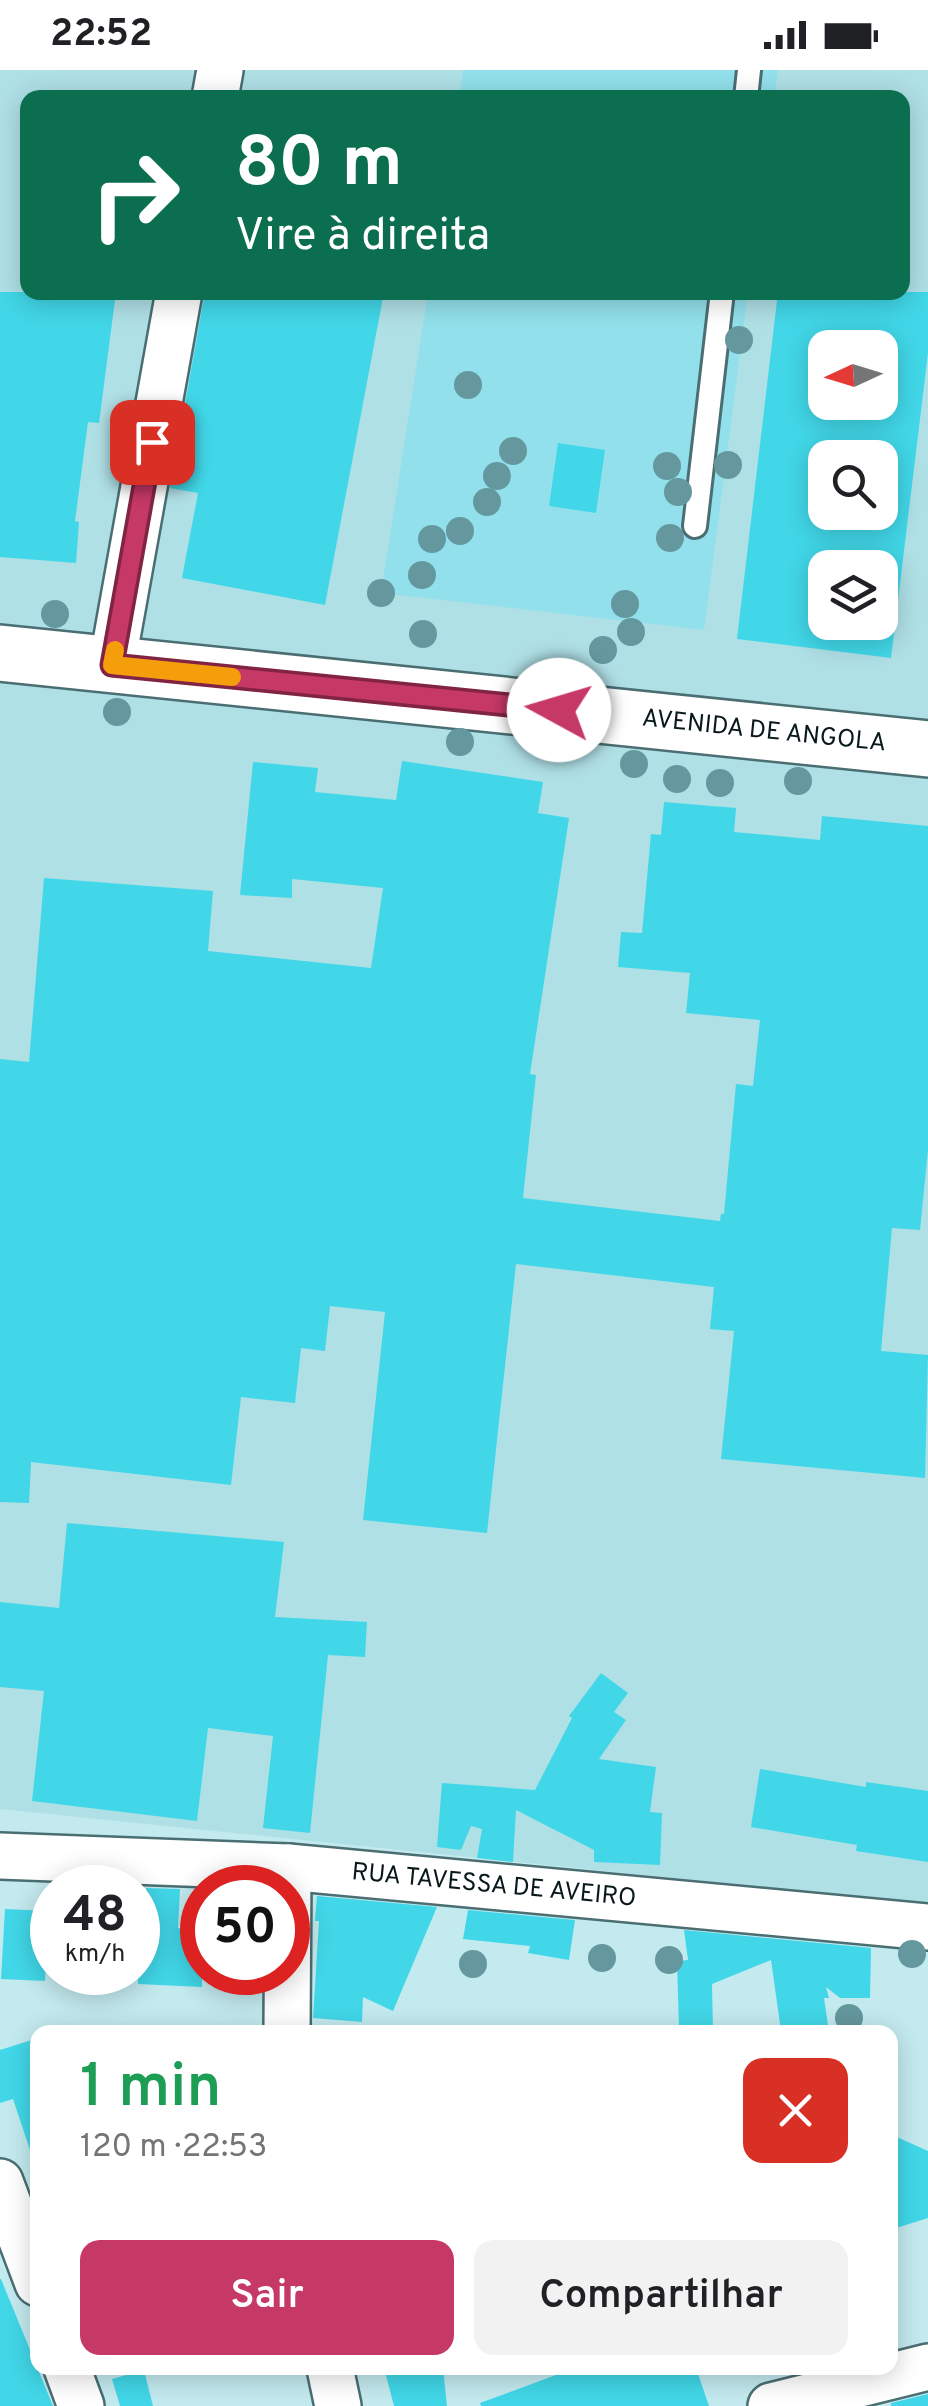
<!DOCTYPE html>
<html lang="pt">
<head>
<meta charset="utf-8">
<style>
  :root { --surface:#fff; --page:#f2f2f2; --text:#202124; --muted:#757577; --accent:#c63866 }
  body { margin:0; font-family:Overpass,sans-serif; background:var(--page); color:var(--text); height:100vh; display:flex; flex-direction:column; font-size:38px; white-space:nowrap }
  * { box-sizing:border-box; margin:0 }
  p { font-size:32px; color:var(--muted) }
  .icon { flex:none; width:55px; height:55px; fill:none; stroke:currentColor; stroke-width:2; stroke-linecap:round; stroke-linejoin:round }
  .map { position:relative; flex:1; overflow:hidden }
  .drawer { position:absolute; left:30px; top:1955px; width:868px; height:350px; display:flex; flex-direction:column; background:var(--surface); border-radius:20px; box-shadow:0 5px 25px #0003 }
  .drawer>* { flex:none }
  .guide { position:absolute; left:20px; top:20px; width:890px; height:210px; border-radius:20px; box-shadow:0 5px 25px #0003; background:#0b6e4f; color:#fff; overflow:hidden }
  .needle { width:65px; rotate:266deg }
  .tools { position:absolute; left:808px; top:260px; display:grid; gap:20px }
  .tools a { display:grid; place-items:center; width:90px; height:90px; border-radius:20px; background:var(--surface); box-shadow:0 5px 25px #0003; font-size:50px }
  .speed { position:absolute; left:30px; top:1795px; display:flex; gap:20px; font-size:50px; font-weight:700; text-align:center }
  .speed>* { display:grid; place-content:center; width:130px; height:130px; border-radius:50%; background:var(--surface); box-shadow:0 5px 25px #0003; line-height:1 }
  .speed small { font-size:25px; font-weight:400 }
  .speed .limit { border:15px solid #d22; background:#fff; color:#111 }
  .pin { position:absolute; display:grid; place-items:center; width:85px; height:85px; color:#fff; margin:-42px; border-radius:20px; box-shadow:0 5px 15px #0006 }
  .me { position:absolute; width:110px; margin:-55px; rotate:276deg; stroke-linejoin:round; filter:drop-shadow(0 0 8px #0008) }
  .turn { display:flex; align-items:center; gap:35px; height:210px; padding:0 50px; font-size:45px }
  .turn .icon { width:130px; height:130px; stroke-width:2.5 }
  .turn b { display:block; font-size:70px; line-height:85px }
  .round { display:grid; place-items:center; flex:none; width:105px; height:105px; border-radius:20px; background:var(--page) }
  .head { display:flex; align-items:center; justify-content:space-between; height:170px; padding:0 50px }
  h1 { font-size:60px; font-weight:600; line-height:75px; color:#1e9e55 }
  .action { display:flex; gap:20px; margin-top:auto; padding:20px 50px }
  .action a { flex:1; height:115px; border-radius:20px; background:var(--accent); color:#fff; font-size:40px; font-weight:600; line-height:115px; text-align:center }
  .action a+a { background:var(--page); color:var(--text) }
  .status { display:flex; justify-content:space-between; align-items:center; height:70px; padding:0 50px; background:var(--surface); direction:ltr }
  .status svg { height:28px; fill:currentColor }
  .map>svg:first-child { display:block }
  .built { fill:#afe0e6; fill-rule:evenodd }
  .green { fill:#92e0eb }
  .building { fill:#41d7e8; fill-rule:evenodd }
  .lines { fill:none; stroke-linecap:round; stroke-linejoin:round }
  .lane-casing { stroke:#4a6e72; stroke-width:28 }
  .street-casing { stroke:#4a6e72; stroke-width:50 }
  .secondary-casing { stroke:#4a6e72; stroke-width:60 }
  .lane { stroke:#fff; stroke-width:22 }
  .street { stroke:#fff; stroke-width:45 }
  .secondary { stroke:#fff; stroke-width:55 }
  .tree { fill:#64989e }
  .route-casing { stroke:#812442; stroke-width:25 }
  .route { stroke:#c63866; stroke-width:18 }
  .slow { stroke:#f59e0b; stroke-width:18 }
  .labels { text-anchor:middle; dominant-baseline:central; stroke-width:8; stroke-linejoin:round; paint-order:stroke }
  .street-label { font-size:25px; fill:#09181a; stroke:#c3eaef }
</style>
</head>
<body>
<div class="status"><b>22:52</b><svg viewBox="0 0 49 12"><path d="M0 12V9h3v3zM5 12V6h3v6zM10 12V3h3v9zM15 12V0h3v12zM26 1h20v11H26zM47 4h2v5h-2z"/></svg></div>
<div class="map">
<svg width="928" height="2336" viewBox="0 0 928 2336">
  <rect width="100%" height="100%" fill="#c3eaef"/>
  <!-- built -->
  <path class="built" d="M0,0H928V1834L0,1739ZM28,28H902V222H28ZM825,278H880V332H825ZM825,388H880V442H825ZM825,498H880V552H825Z"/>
  <!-- green -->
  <path class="green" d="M463,0H778L774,27L459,28Z
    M428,223H748L704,560L381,523Z"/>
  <!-- building -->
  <path class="building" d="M0,222H116L99,353L88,352L75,451L79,452L76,493L0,487Z
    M205,222H384L325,535L182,508L198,423L170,418Z
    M778,222H928V283L891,588L737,569ZM825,278H880V332H825ZM825,388H880V442H825ZM825,498H880V552H825Z
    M558,373L605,380L596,443L549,436Z
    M402,691L543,712L538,743L569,748L530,1004L536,1005L523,1128L720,1151L721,1144H724L736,1014L753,1016L760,950L686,943L690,903L618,897L621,862L642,863L651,764L661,765L664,732L736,738L734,762L820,770L822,746L928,756V1080L920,1160L892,1158L881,1281L928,1285L925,1408L721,1389L734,1261L710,1259L714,1217L516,1194L487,1463L363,1450L385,1242L330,1236L325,1281L301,1278L295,1333L241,1327L231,1415L31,1392L29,1433L0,1432V989L29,992L44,808L213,821L208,881L371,898L383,818L292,809V828L240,825L253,692L318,698L315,722L396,730Z
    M67,1453L284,1472L275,1547L367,1552L365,1587L328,1585L310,1763L263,1758L273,1666L208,1658L197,1751L32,1731L44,1621L0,1617V1532L59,1538Z
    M601,1603L628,1623L614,1642L626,1650L599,1689L656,1697L650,1742L662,1743L660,1795L594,1792V1780L516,1740L513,1792L477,1788L482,1759L471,1756L461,1780L437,1777L442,1713L535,1720L572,1648L569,1646Z
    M760,1699L866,1717V1712L928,1721V1792L856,1781L857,1775L751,1757Z
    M146,1818L180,1819L178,1858L202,1863V1917L138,1914V1851L145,1852Z
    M317,1826L437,1837L393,1941L363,1927L362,1952L313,1948L319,1851H315Z
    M5,1839L48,1841L45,1911L1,1909Z
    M468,1840L575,1850L569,1890L528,1883L530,1876L463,1869Z
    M684,1860L871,1878L870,1928H840L826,1917L829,1928H824L828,1955L781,1961L771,1890L712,1914L713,1959H679L677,1891L688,1890Z
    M38,1968V2085L32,2086L13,2029L0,2033V1980Z
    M890,2064L928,2081V2148L890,2160Z
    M0,2209H1L53,2336H0Z
    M384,2298H443L447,2336H394Z
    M575,2298H696L709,2336H481L480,2333Z
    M144,2300L153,2336H120L112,2309Z
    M928,2324V2336H891V2333Z"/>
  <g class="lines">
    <!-- lane casing -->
    <g class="lane-casing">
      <path id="lane" d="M746,28L749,0
        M695,456L722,222"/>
    </g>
    <!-- street casing -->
    <g class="street-casing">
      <g id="street">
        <path d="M215,28L220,0"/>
        <path d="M112,595L179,222"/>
        <path id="s1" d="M0,1786L288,1797L928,1857"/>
        <path d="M287,1962L288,1797"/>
        <path d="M0,2112L38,2213"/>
        <path d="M67,2298L81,2336"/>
        <path d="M330,2298L338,2336"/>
        <path d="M771,2336L928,2297"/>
      </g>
    </g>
    <!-- secondary casing -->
    <g class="secondary-casing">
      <g id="secondary">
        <path id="s2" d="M0,583L928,679"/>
      </g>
    </g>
    <!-- lane -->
    <use href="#lane" class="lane"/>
    <!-- street -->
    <use href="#street" class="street"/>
    <!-- secondary -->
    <use href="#secondary" class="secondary"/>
  </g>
  <!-- trees -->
  <g class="tree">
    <circle cx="739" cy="270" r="14"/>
    <circle cx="468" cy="315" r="14"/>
    <circle cx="513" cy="381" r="14"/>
    <circle cx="728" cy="395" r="14"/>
    <circle cx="667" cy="396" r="14"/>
    <circle cx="497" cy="406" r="14"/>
    <circle cx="678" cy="422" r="14"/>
    <circle cx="487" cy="432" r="14"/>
    <circle cx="460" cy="461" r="14"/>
    <circle cx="670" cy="468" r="14"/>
    <circle cx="432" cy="469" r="14"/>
    <circle cx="422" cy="505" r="14"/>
    <circle cx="381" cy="523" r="14"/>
    <circle cx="625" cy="534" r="14"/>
    <circle cx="55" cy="544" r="14"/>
    <circle cx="631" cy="562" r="14"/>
    <circle cx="423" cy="564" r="14"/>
    <circle cx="603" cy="580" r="14"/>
    <circle cx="117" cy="642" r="14"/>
    <circle cx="460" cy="672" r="14"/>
    <circle cx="634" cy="694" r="14"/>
    <circle cx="677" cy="709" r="14"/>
    <circle cx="798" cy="711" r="14"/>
    <circle cx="720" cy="713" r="14"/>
    <circle cx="912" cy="1884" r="14"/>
    <circle cx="602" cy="1888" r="14"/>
    <circle cx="669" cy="1890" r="14"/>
    <circle cx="473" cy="1894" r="14"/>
    <circle cx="849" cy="1948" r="14"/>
  </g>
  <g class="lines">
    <!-- route casing -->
    <g class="route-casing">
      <path id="route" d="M152,372L112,595L559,640"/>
    </g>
    <!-- route -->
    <use href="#route" class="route"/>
    <!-- slow -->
    <path class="slow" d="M115,580L112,595L232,607"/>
  </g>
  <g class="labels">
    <!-- street labels -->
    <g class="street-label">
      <text stroke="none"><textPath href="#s2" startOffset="768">AVENIDA DE ANGOLA</textPath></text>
      <text stroke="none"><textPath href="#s1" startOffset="495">RUA TAVESSA DE AVEIRO</textPath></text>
    </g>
  </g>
</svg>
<div class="tools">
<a><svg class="needle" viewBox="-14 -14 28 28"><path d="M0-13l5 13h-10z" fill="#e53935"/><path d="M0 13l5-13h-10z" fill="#757577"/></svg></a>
<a><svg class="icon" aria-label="search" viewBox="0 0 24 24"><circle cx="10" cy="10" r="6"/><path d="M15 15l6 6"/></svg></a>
<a><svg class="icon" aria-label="layers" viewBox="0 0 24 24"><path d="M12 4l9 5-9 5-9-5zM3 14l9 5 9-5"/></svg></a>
</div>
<div class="speed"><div>48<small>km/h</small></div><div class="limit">50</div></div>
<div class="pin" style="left:152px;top:372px;background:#d93025"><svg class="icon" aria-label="arrive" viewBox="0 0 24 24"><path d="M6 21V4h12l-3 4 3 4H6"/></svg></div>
<svg class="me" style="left:559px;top:640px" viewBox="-20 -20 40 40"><circle r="19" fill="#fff"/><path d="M0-13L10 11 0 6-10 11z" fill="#c63866"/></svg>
<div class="guide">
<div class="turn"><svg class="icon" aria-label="right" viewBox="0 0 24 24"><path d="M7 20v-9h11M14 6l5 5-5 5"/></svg><div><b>80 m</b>Vire à direita</div></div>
</div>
<section class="drawer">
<div class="head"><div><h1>1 min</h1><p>120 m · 22:53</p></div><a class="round" style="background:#d93025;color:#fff"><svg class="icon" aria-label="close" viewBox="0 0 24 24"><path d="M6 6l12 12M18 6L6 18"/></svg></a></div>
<div class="action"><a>Sair</a><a>Compartilhar</a></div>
</section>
</div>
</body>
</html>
